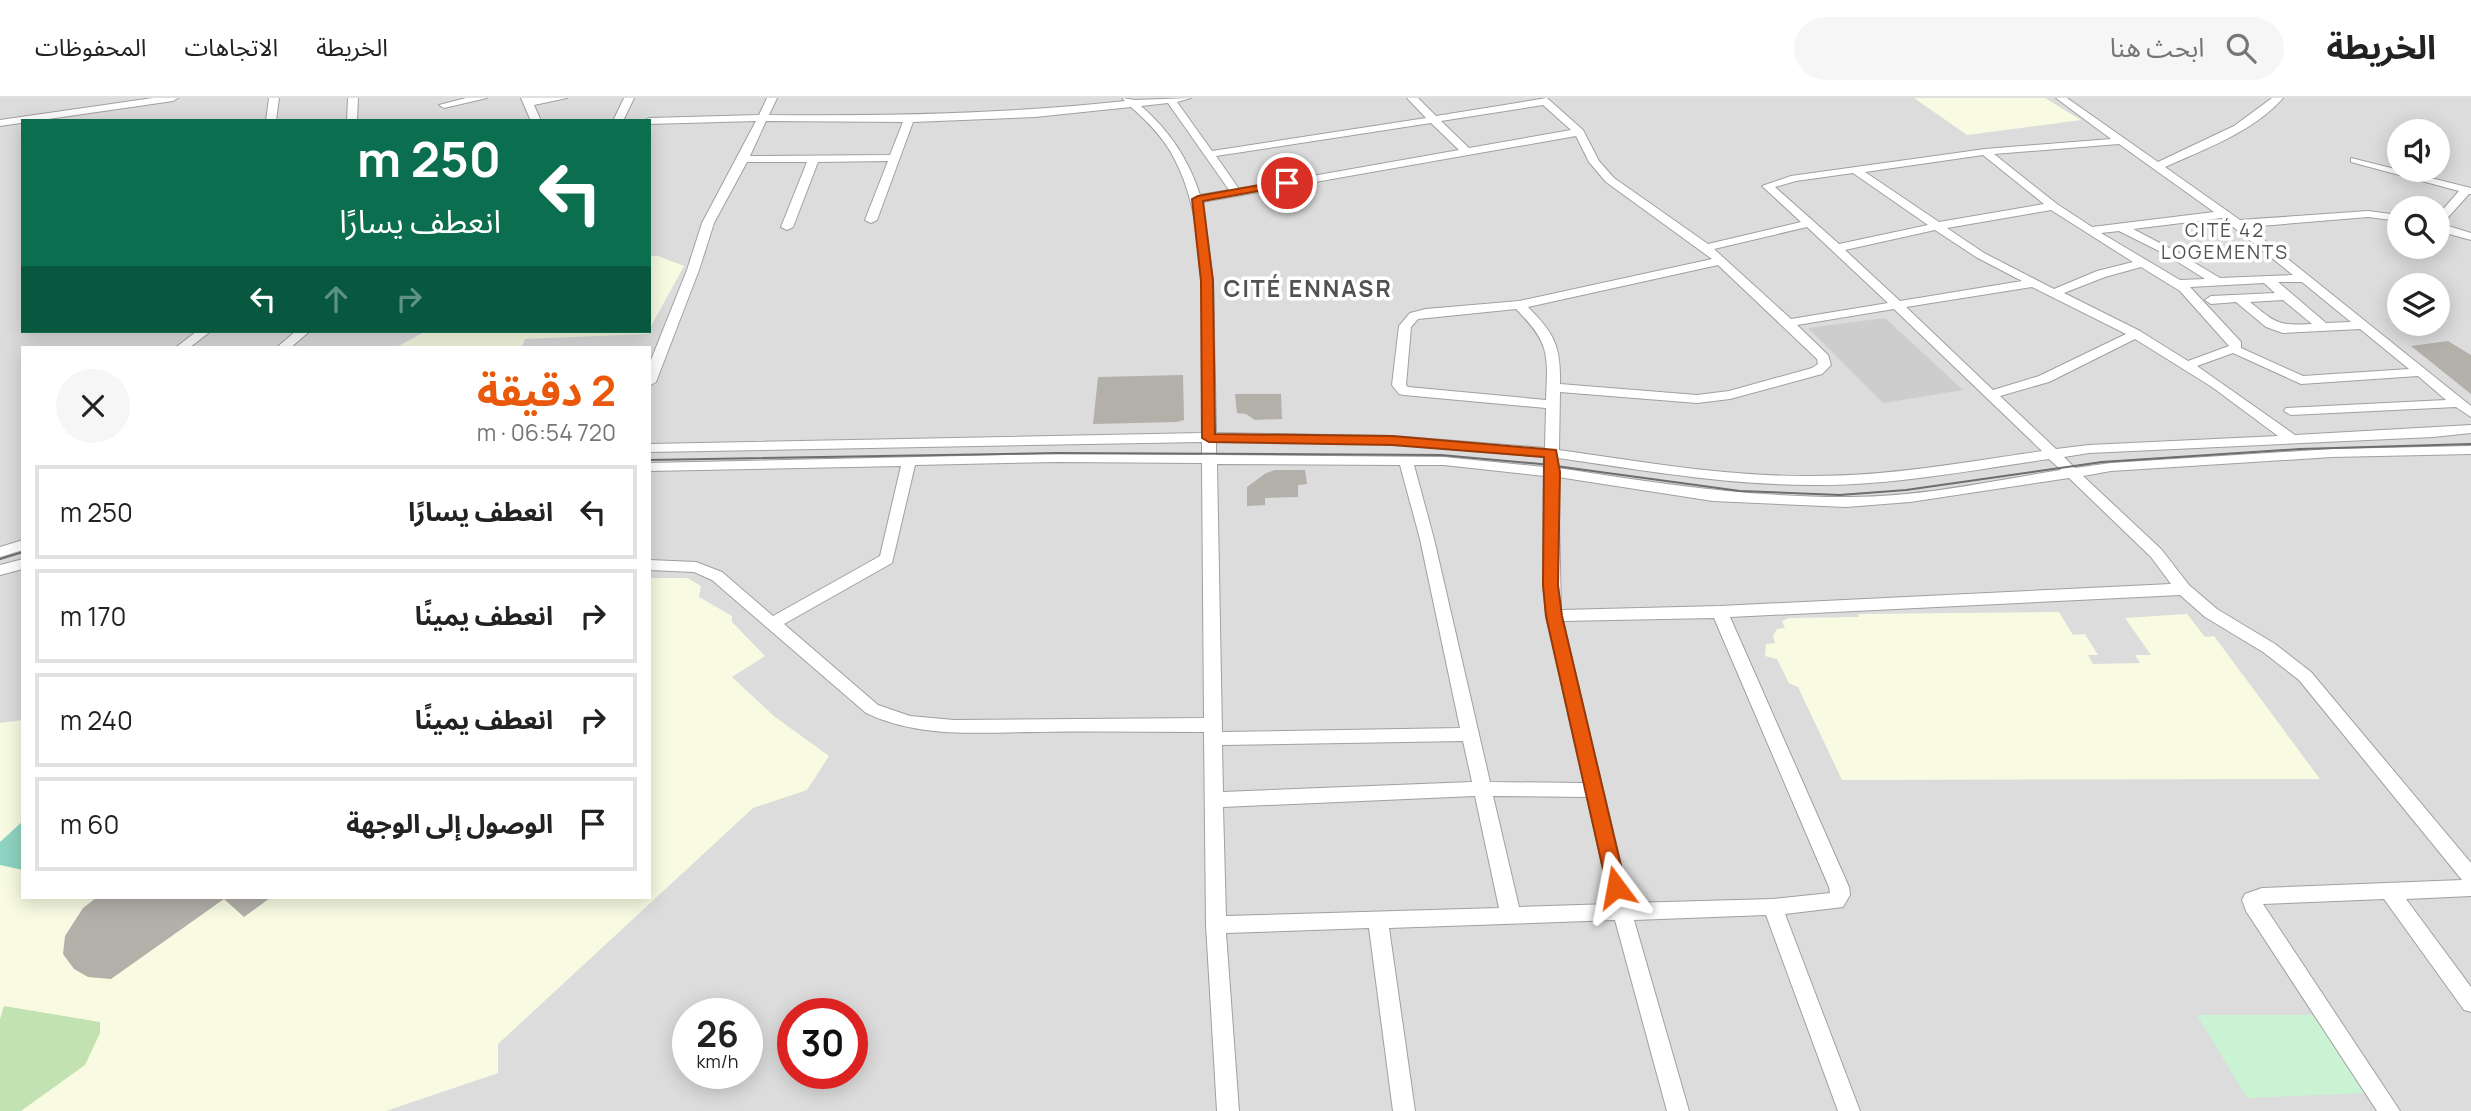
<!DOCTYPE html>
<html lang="ar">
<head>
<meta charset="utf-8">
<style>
  :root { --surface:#fff; --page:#f6f6f6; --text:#222; --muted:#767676; --line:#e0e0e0; --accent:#ea580c }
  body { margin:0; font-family:Manrope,"Noto Sans Arabic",sans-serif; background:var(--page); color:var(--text); direction:rtl; height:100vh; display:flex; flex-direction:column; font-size:26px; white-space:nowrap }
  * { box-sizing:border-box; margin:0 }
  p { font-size:23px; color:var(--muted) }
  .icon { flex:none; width:38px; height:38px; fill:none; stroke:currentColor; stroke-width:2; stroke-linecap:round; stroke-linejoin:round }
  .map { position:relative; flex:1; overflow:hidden; direction:ltr }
  .side { position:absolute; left:21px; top:248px; width:630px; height:553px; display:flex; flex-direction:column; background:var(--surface); border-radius:0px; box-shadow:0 4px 18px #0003; direction:rtl }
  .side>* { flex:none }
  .banner { position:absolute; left:21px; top:21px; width:630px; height:214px; border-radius:0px; box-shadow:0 4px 18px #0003; direction:rtl; background:#0b6e4f; color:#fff; overflow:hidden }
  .controls { position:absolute; left:2387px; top:21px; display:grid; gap:14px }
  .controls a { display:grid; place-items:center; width:63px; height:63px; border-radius:50%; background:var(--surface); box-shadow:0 4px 18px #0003; font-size:35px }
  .speed { position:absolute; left:672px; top:900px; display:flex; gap:14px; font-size:35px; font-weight:700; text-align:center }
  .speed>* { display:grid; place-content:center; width:91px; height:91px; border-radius:50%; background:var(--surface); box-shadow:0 4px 18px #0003; line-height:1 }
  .speed small { font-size:18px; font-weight:400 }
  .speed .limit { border:10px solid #d22; background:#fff; color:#111 }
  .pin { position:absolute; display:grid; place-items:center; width:60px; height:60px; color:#fff; margin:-30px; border:4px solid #fff; border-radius:50%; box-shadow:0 2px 7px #0007 }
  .me { position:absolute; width:77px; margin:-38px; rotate:347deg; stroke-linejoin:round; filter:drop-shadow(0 0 5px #0008) }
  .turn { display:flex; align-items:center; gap:24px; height:147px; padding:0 35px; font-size:32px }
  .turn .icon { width:91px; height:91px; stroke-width:2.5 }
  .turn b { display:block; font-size:49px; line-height:60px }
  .lanes { display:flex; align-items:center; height:66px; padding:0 35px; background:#0003; justify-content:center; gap:35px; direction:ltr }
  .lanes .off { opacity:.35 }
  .round { display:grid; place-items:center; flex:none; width:74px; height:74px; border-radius:37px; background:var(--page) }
  .overview { display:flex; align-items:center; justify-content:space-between; height:119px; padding:0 35px }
  h1 { font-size:42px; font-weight:700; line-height:52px; color:var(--accent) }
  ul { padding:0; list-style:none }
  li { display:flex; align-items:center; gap:21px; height:94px; margin:0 14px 10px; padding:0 21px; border:4px solid var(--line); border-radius:0px }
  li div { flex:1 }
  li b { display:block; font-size:26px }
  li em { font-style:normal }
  header { display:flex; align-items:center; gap:42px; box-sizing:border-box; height:98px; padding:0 35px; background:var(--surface); border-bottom:2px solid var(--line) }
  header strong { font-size:33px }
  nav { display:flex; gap:38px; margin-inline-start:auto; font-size:24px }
  .search { width:490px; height:63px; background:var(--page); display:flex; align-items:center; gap:18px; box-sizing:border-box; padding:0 24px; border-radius:38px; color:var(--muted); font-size:26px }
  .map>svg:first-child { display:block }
  .residential { fill:#dddcdc; fill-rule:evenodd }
  .education { fill:#f8fbe2 }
  .religious { fill:#cdcdcd }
  .grass { fill:#c3e2b2 }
  .park { fill:#c9f3d2 }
  .pitch { fill:#8ed4c2 }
  .building { fill:#b3afa9 }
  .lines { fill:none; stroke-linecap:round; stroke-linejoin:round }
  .minor-casing { stroke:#a0a0a0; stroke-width:2 }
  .minor { fill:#fff; fill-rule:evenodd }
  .tram { stroke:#6d6d6d; stroke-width:2 }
  .route { fill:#ea580c; stroke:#983908; stroke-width:2 }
  .labels { text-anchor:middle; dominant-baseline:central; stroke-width:7; stroke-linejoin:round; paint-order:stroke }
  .far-neighbourhood-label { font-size:19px; letter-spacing:2px; fill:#525252; stroke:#fff }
  .far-district-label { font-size:23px; font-weight:bold; letter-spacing:2px; fill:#525252; stroke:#fff }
</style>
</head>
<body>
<header>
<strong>الخريطة</strong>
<div class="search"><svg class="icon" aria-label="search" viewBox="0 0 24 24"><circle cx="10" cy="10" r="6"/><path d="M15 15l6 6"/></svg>ابحث هنا</div>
<nav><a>الخريطة</a><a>الاتجاهات</a><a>المحفوظات</a></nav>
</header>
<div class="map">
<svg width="2471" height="1013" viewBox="0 0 2471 1013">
  <rect width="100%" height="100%" fill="#eeede6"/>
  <!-- residential -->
  <path class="residential" d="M0,0H2471V1013H0ZM23,23H649V233H23ZM2399,33H2438V72H2399ZM2399,110H2438V149H2399ZM2399,187H2438V226H2399ZM23,250H649V800H23ZM688,915H747V975H688ZM793,915H852V975H793Z"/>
  <!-- education -->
  <path class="education" d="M1914,0H2045L2081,22L1967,37Z
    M649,158H658L684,168L649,232Z
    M426,233H649L647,236L525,241L522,248L515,250H395Z
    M649,480H687L701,488L699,499L732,518V524L765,558L732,579L775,619L829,658L807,692L753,710L498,946V975L386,1013H0V625L23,622V800H649Z
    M2059,514L2073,537L2085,536L2098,557H2088L2093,566L2140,565L2135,557H2151L2125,520L2187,516L2205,539L2214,538L2320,681L1842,682L1798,589L1789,585L1777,561L1765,558L1766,546L1775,545L1773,538L1777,531L1785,530L1782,523L1789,520L1859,519L1858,516Z"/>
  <!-- religious -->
  <path class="religious" d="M1885,220L1963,292L1883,305L1808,230Z"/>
  <!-- grass -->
  <path class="grass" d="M4,908L100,924V935L85,967L21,1013H0V921Z"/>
  <!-- park -->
  <path class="park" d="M2197,917H2314L2365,995L2247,1000Z"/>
  <!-- pitch -->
  <path class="pitch" d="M23,723V772L0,767V744Z"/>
  <!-- building -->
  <path class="building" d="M2448,243L2471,257V296L2411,248Z
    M1183,277L1184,322L1177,324L1093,326L1098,279Z
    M1235,296H1281L1282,321L1255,322L1246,316L1237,315Z
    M1275,372H1305L1307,386L1298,387V399L1265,400V407L1247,408V389L1266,375Z
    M96,800H270L244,819L224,801L111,881L88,879L74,871L63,856L65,838L83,810Z"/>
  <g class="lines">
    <!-- minor casing -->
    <g class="minor-casing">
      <path id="minor" d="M153,0H178L173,3L0,28V22Z
        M269,0H279L276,23H266Z
        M348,0H358L357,23H347Z
        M466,0H487L444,10L439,7Z
        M521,0H567L534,7L541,23H531Z
        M624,0H634L623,23H613Z
        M767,0H777L769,17C888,18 1006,16 1125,3L1122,0L1135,2L1191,0L1177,4L1212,53L1426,20L1407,0H1418L1436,18L1547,0L1583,32L1599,63L1614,80L1708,146L1801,124L1762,88L1791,78L1985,51L2111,41L2056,0H2067L2158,64L2234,28L2272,0H2283C2253,34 2205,51 2165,69L2240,122L2368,113L2399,117V123L2368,119L2248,129L2471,308V319L2456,309L2291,317L2284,313L2286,310L2446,302L2418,278L2301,286L2233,255L2197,268L2295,337L2471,327V335L2433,339L2089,355L2064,359L2075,370L2111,365L2332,351L2471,348V356L2332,359L2111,373L2083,378L2161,451L2189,487L2217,511L2275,546L2311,574L2471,765V798L2406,801L2471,889V914L2464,912L2384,801L2263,806L2400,1013H2377L2246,813L2242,802L2245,796L2262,790L2462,782L2299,582L2263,554L2205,519L2180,497L1730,519L1849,789L1850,797L1843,809L1785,816L1860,1013H1838L1766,817L1634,822L1689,1013H1667L1615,822L1389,830L1415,1013H1393L1369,830L1226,835L1239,1013H1217L1206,827L1204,634C1149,634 1094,633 1039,634C980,634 921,641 866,615L712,482L694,474L649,472V462L696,464L722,474L773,518L880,458L901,368L649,373V365L1057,356L1202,357V344L649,354V346L1202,335C1202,254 1213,135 1175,62C1165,41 1148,24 1131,9L1035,19L913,24L877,122L871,125L865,122L888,63L818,64L793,129L787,132L781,129L807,64H747L714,125L699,172L656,284L649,288V267L687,172L702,125L756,23L649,26V23H644L649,20L759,17ZM1168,5L1229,92L1200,97C1189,62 1169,32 1141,8ZM1543,7L1571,32L1469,50L1441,23ZM766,23L903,24L890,57L750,58ZM1431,25L1459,52L1239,91L1216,58ZM1576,38L1589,64L1606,84L1712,161L1519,203L1426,211L1410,215L1399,228L1392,287L1399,296L1404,297L1546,310L1545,350L1392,338L1216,335L1213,183L1202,104ZM2119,46L2214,114L2092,129L2057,106L1994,56ZM1983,57L2044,106L1939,124L1865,74ZM1853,75L1928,127L1839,146L1775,89L1796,83ZM2051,112L2133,164L2097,173L2054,191L1984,155L1947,130ZM2222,120L2293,177L2220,180L2175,153L2133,131ZM1807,129L1888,205L1791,221L1714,151ZM1935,132L1976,159L2022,183L1900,203L1845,152ZM2119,133L2167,157L2205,181L2180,182L2101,135ZM1718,167L1817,261L1818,266L1812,270L1729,293L1697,297L1560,286C1561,248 1554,235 1528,209ZM2141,169L2180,193L2229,248L2188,263L2140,233L2064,195L2105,179ZM2278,184H2302L2351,224L2326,225ZM2264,185L2275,195L2211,198L2205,202L2211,206L2236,204L2266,229L2283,235L2360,231L2409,271L2303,278L2241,250V244L2190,189ZM2032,189L2126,236L2039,278L1993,292L1906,209ZM2283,202L2312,226C2277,228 2276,225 2250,204ZM1516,211C1550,245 1548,256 1546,302L1408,289L1406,287L1411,229L1418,221ZM1894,211L2042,353C1966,364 1890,378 1813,378C1728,379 1643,364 1559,352L1560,294L1697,305L1730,301L1822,276L1831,267L1828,257L1797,227ZM2135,241L2212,289L2278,338L2089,347L2056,351L2000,298L2049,284ZM1236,343L1392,346L1544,359V369L1444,359L1216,357V344ZM1558,360C1642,372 1727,387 1812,387C1891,388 1971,372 2049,361L2061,372C1990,383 1916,400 1844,399C1747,399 1654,385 1558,370ZM1057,364L1202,365L1204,620L954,622L910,618L878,607L784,526L892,465L915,367ZM1217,366L1400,367L1420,441L1460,630L1222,634ZM1414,367H1444L1544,378L1543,487L1546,518L1584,685L1490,684L1434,441ZM1558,379L1713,403L1846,409L1910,404L2069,380L2151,459L2171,486L1720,508L1561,512ZM1714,520L1829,789L1830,795L1773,801L1630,805L1563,523ZM1463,643L1472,684L1223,694L1222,647ZM1475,698L1499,810L1226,818L1223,709ZM1493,698L1587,699L1611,806L1519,809Z
        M2351,60L2471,90V96H2469L2442,126L2471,135V142L2438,133V117L2459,93L2351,64Z
        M197,233H211L189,250H175Z
        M296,233H310L290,250H276Z
        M23,442V452L0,459V449Z
        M23,461V471L0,477V467Z"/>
    </g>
    <!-- minor -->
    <use href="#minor" class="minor"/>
    <!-- tram -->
    <path class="tram" d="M649,362L1057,355L1441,357L1541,366L1740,393L1840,397L1906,392L2102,364L2300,351L2471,346
      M0,461L23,454"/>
  </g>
  <!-- route -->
  <path class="route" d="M1287,82L1293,85L1291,87L1203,103L1213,183L1215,336L1392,338L1556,352L1560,374L1558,487L1562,518L1626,789L1623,794L1616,797L1610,794L1607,789L1546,518L1543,487L1544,359L1392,347L1209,344L1202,340L1201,183L1192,101L1198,98Z"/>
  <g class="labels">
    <!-- far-neighbourhood labels -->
    <g class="far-neighbourhood-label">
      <text x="2225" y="132">CITÉ 42<tspan x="2225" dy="22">LOGEMENTS</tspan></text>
    </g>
    <!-- far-district labels -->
    <g class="far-district-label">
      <text x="1308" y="190">CITÉ ENNASR</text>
    </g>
  </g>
</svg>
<div class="controls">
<a><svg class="icon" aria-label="sound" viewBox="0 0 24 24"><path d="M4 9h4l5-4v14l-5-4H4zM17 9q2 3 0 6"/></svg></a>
<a><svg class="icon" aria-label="search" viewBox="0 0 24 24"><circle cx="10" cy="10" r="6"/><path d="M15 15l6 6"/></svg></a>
<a><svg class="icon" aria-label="layers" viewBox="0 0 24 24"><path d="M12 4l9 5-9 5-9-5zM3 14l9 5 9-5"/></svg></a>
</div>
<div class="speed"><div>26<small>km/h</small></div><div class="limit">30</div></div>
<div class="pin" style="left:1287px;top:85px;background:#d93025"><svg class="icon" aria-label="arrive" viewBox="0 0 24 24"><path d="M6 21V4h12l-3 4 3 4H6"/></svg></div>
<svg class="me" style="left:1616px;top:789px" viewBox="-20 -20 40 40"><path d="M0-17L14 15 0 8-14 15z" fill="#ea580c" stroke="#fff" stroke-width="4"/></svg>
<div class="banner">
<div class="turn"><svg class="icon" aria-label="left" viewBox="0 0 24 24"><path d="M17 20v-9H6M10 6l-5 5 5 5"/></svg><div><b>250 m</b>انعطف يسارًا</div></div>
<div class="lanes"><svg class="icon" aria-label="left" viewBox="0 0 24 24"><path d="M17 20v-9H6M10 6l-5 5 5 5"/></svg><svg class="icon off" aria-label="ahead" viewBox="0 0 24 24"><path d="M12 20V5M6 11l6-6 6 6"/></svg><svg class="icon off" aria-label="right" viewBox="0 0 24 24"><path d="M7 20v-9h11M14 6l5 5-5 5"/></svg></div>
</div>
<section class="side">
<div class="overview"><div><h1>2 دقيقة</h1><p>720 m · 06:54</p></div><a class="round"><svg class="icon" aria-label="close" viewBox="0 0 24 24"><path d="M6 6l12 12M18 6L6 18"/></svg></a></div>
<ul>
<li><svg class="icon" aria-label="left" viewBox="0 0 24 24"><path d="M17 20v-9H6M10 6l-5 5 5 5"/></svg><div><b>انعطف يسارًا</b></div><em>250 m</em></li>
<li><svg class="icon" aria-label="right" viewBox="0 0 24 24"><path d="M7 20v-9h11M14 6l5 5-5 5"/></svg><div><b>انعطف يمينًا</b></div><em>170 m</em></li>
<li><svg class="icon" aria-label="right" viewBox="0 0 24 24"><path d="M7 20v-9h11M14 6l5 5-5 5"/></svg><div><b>انعطف يمينًا</b></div><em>240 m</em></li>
<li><svg class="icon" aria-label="arrive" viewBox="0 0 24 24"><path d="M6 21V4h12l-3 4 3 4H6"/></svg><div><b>الوصول إلى الوجهة</b></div><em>60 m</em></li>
</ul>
</section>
</div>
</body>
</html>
